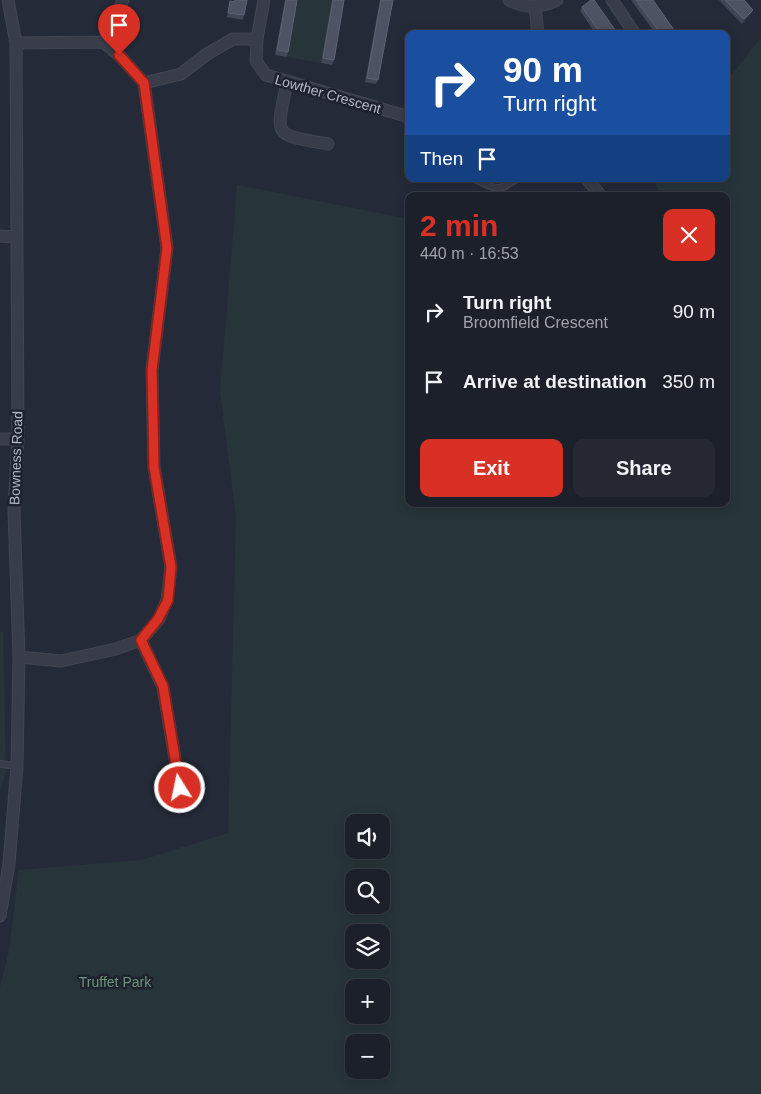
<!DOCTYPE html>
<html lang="en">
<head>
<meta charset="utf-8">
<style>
  :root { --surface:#1c202b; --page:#252833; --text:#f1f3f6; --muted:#a0a3a9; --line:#3a3e47; --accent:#d93025 }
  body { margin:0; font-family:Helvetica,sans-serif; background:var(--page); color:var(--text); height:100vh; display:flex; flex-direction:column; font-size:19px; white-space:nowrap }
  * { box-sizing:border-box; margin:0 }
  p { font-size:16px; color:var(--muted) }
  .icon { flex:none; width:28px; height:28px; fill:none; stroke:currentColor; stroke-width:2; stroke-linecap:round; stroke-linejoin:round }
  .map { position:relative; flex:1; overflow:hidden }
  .panel { position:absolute; left:405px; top:192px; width:325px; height:315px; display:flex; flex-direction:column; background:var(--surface); border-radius:10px; box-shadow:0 2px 12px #0003,0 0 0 1px var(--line) }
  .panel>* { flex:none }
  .top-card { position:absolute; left:405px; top:30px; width:325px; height:152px; border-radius:10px; box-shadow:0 2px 12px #0003,0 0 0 1px var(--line); background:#1a4fa0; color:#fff; overflow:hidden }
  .tools { position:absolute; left:345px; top:814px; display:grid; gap:10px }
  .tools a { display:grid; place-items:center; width:45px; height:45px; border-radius:10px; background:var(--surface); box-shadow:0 2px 12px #0003,0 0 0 1px var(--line); font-size:25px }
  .pin { position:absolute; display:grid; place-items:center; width:42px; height:42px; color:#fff; margin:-51px -21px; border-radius:50% 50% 50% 0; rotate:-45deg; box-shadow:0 0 5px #0007 }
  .pin .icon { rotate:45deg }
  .me { position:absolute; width:55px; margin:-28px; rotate:350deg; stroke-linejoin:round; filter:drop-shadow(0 0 4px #0008) }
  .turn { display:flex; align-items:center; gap:18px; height:105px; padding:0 15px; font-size:22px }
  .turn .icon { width:65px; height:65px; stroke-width:2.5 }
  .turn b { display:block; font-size:35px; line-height:42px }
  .then { display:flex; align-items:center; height:48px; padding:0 15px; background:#0003; gap:10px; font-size:19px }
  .round { display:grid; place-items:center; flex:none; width:52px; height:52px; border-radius:10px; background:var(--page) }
  .headline { display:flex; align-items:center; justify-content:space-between; height:85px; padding:0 15px }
  h1 { font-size:30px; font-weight:800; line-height:38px; color:var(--accent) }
  .button { display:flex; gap:10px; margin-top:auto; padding:10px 15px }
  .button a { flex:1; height:58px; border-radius:10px; background:var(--accent); color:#fff; font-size:20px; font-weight:800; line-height:58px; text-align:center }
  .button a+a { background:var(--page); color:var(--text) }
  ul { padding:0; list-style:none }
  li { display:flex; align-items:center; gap:15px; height:70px; padding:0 15px }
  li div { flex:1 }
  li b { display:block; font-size:19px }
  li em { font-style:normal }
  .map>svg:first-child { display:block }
  .green { fill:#27353a; fill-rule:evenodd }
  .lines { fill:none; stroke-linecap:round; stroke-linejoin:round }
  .lane-casing { stroke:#424652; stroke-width:8 }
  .street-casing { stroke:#424652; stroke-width:13 }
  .lane { stroke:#393d49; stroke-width:5.5 }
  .street { stroke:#393d49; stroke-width:11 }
  .wall { fill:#414757 }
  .shaded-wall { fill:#303646 }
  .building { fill:#4d5363; stroke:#5d6372 }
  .route-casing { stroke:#8d1f18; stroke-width:12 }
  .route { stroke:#d93025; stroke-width:9 }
  .labels { text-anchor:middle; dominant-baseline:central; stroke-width:5; stroke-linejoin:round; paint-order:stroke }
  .street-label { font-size:14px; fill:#b4b8c5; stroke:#1e222e }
  .park-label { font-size:14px; fill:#6e937d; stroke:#1e222e }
</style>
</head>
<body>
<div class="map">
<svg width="761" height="1094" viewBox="0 0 761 1094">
  <rect width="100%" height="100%" fill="#252a39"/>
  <!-- green -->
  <path class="green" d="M296,0H332L321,63L287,57Z
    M761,37V1094H0V987L9,951L19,870L142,860L228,833L236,517L220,392L237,185L409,219V504H726V196H661L654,179H726V82ZM354,822H381V850H354ZM354,878H381V905H354ZM354,932H381V960H354ZM354,988H381V1015H354ZM354,1042H381V1070H354Z
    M0,632H3L6,771L0,791Z"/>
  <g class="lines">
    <!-- lane casing -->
    <g class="lane-casing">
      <path id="lane" d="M474,179C495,187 495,194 515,180
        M0,764L17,766"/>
    </g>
    <!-- street casing -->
    <g class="street-casing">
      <path id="street" d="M264,0L257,39L256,61L266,75L409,117
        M509,0C524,8 541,8 557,0
        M612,0L635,34
        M535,7L538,34
        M103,42L111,30L123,0
        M16,43L103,42L119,55L144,83L167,248L152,370L154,467L171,567L167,600L159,619L141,640L116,649L61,661L19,657
        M287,82C276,137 271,134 328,144
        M144,83L181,74L207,54L233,39H257
        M587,179L601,196
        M0,236L17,237
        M0,439H18
        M141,640L163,687L180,788L170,791
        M0,916L9,864L17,766L19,657L14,511L18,439L16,43L8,0"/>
    </g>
    <!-- lane -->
    <use href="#lane" class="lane"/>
    <!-- street -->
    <use href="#street" class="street"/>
  </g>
  <!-- wall -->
  <path class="wall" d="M234,0H247L243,20L227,17L230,1L234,2Z
    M285,0H297L288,52L287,57L275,55Z
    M332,0H344L334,60L332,65L321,63Z
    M380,0H393L378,80L376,84L365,82Z
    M631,0H653L677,34H656Z
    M719,0H744L753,10L751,14L742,24Z
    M582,7L618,34H596L580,11Z"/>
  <!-- shaded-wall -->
  <path class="shaded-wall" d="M753,10L751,14L742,24L744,19Z"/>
  <!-- building -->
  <path class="building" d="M235,0H247L244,15L228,13L230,1L235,2Z
    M286,0H297L288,52L277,50Z
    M333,0H344L334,60L323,58Z
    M381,0H393L378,80L367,78Z
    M591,0H594L618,34H601L582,7Z
    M636,0H653L677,34H661Z
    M725,0H744L753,10L744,19Z"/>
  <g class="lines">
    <!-- route casing -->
    <g class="route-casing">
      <path id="route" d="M119,55L144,83L167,248L152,370L154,467L171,567L168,600L158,619L141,640L163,686L180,788"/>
    </g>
    <!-- route -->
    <use href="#route" class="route"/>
  </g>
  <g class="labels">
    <!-- street labels -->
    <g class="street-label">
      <text transform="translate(328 94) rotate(16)">Lowther Crescent</text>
      <text transform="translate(16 458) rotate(-88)">Bowness Road</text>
    </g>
    <!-- park labels -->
    <g class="park-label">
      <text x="115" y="982">Truffet Park</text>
    </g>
  </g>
</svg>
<div class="tools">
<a><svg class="icon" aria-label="sound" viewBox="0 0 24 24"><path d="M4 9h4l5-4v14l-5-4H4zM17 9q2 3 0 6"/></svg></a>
<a><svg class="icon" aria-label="search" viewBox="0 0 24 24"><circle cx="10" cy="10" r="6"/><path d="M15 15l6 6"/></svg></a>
<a><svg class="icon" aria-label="layers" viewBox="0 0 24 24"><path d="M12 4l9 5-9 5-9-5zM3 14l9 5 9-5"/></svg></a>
<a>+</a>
<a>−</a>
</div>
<div class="pin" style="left:119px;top:55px;background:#d93025"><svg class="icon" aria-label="arrive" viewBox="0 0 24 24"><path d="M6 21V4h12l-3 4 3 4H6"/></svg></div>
<svg class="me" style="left:180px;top:788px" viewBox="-20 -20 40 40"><circle r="17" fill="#d93025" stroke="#fff" stroke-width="3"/><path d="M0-11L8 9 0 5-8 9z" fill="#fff"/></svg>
<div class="top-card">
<div class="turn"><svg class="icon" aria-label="right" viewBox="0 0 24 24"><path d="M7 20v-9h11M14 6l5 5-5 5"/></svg><div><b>90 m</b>Turn right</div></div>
<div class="then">Then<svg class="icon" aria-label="arrive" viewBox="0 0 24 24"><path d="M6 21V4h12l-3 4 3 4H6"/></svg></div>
</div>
<section class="panel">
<div class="headline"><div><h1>2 min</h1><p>440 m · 16:53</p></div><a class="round" style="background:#d93025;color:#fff"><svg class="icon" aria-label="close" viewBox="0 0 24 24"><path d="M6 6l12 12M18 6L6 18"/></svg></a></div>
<ul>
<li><svg class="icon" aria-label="right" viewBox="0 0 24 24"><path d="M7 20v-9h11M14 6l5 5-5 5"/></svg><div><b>Turn right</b><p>Broomfield Crescent</p></div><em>90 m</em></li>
<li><svg class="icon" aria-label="arrive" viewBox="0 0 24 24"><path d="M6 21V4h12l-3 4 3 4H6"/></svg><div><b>Arrive at destination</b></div><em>350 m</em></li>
</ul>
<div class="button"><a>Exit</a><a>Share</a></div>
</section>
</div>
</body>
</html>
